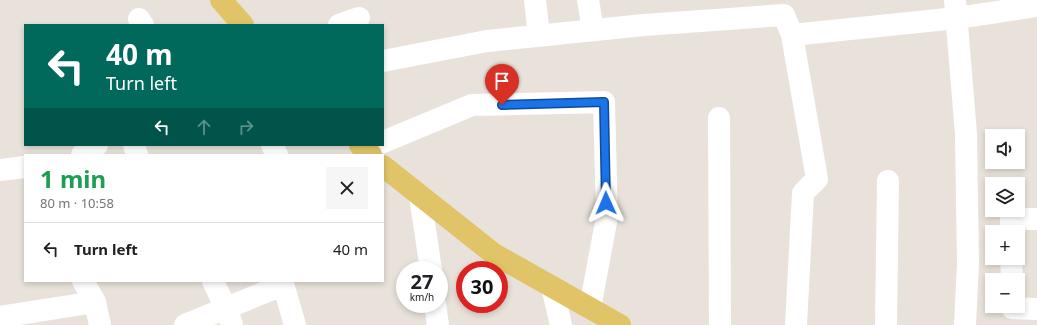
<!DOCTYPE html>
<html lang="en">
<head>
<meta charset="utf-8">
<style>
  :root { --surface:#fff; --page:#f6f6f6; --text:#202124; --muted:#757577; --line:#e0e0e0 }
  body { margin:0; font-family:"Noto Sans",sans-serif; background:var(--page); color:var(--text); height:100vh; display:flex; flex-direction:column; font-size:15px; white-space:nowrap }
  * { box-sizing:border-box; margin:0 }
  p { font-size:13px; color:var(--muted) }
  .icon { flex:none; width:22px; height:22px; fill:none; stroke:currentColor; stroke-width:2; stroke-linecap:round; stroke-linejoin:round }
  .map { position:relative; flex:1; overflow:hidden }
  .side { position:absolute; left:24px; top:154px; width:360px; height:128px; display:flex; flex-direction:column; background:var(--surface); border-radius:0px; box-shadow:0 2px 6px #0003 }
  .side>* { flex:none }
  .guide { position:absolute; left:24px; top:24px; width:360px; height:122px; border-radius:0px; box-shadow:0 2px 6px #0003; background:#00695c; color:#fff; overflow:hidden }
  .tools { position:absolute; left:985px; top:129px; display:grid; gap:8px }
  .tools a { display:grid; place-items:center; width:40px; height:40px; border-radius:0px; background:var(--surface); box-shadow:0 2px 6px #0003; font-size:20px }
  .speed { position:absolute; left:396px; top:261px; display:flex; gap:8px; font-size:20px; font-weight:700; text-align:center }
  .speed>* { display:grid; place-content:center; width:52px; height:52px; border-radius:50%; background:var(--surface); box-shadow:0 2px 6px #0003; line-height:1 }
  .speed small { font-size:10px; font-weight:400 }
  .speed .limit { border:6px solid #d22; background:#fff; color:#111 }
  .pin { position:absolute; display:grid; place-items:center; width:34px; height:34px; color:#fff; margin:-41px -17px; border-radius:50% 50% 50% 0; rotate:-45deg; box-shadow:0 0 4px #0007 }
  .pin .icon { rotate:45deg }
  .me { position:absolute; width:44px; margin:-22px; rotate:359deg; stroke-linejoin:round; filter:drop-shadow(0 0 3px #0008) }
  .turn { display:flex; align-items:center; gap:14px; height:84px; padding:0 16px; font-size:18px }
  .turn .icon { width:52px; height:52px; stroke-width:2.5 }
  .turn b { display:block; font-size:28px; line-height:34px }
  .lanes { display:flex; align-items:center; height:38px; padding:0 16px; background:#0003; justify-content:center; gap:20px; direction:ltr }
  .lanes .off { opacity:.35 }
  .round { display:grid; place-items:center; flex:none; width:42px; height:42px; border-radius:0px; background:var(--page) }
  .overview { display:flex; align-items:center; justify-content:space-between; height:68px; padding:0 16px }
  h1 { font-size:24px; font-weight:700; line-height:30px; color:#1e9e55 }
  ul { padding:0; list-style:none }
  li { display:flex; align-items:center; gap:12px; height:52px; padding:0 16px; border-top:1px solid var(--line) }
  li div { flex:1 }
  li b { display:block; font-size:15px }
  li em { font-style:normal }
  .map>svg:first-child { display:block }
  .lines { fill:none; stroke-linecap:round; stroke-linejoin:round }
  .minor { stroke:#fff; stroke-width:22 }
  .major { stroke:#e0c467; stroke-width:22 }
  .route-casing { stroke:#114b97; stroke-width:10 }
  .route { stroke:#1a73e8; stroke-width:7 }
</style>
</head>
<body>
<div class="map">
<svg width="1037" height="325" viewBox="0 0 1037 325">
  <rect width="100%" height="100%" fill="#e8e2da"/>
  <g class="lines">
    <!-- minor -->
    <path class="minor" d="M535,0L539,36
      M588,0L593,30
      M955,0L966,134L968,264L965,325
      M139,19L143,25
      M339,25L359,18
      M383,61L487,41L644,25L784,15L792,35
      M719,118L720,325
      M383,142L472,105L604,102L607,217L590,308
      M134,145L137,155
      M272,145L277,155
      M82,155L97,145
      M0,170L25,167
      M420,196L431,270
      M1011,232V219H1037
      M1011,258L1012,280
      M83,281L95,302L100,325
      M213,281L228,313L232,325
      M552,287L561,325
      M435,304L438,325
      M1012,306V308L1037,309
      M0,317L95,302
      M185,325L280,286L284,287L295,325
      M796,325L803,193L817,179L792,35L957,18L1037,6
      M886,325L888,181"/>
    <!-- major -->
    <path class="major" d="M221,0L243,25
      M360,145L371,155
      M383,166L494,254L620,325"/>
  </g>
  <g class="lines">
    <!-- route casing -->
    <g class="route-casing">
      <path id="route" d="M502,105L604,102L606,203"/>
    </g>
    <!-- route -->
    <use href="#route" class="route"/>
  </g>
</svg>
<div class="tools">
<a><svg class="icon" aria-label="sound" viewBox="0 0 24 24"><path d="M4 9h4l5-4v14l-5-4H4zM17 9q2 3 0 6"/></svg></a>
<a><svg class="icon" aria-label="layers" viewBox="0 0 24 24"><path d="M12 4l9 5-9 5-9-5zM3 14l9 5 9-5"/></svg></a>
<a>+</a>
<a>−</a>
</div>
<div class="speed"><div>27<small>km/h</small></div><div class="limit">30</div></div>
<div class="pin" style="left:502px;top:105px;background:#d93025"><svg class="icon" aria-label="arrive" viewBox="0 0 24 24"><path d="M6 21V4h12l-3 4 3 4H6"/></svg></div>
<svg class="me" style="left:606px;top:203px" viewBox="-20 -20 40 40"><path d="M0-17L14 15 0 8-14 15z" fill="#1a73e8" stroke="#fff" stroke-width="4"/></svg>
<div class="guide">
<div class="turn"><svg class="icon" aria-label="left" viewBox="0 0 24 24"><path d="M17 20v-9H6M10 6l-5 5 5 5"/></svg><div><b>40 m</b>Turn left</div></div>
<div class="lanes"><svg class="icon" aria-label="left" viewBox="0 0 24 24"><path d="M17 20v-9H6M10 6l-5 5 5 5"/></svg><svg class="icon off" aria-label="ahead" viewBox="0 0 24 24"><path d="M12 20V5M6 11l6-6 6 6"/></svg><svg class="icon off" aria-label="right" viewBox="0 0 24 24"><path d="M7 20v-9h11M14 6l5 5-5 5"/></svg></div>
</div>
<section class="side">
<div class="overview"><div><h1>1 min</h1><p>80 m · 10:58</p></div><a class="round"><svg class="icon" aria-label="close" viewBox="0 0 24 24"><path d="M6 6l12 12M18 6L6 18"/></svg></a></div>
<ul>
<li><svg class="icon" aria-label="left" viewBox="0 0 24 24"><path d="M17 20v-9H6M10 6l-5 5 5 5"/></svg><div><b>Turn left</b></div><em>40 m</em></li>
</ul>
</section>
</div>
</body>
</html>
